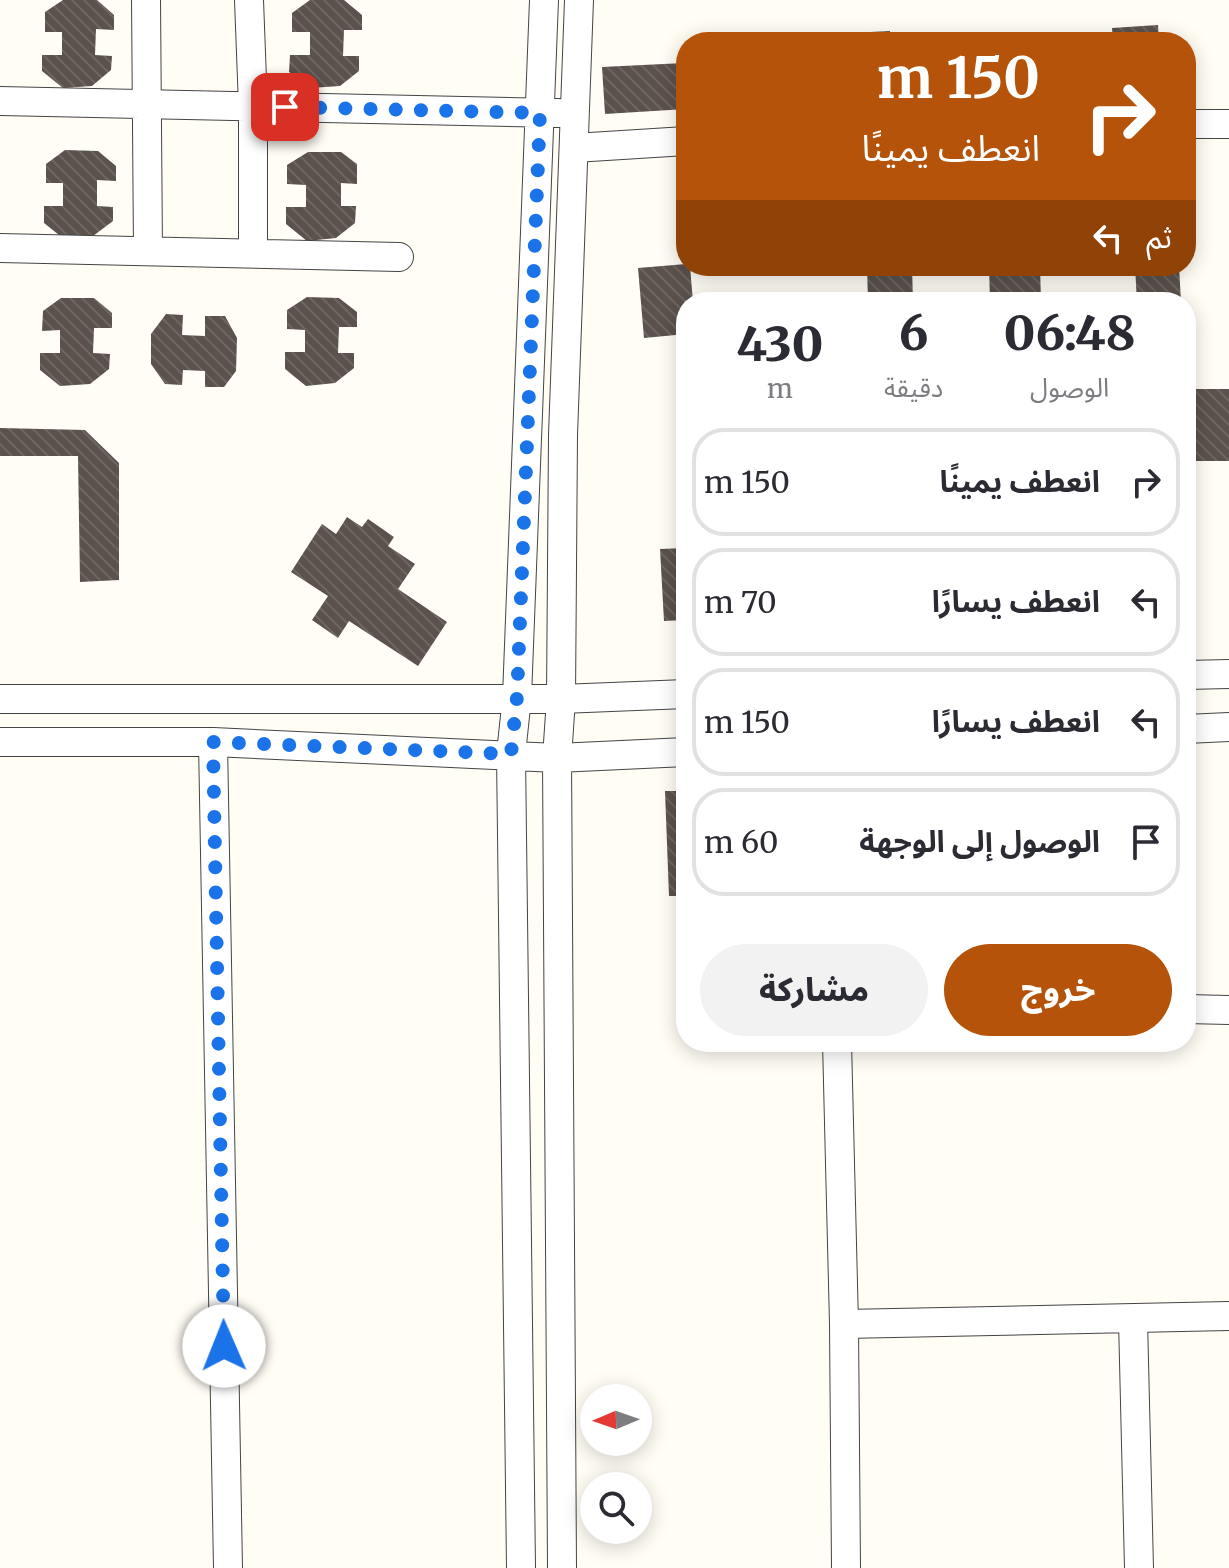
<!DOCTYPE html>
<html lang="ar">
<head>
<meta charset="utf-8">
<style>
  :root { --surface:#fff; --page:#f2f2f3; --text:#2b2b33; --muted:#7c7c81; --line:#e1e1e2; --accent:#b45309 }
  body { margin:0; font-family:Merriweather,"Noto Sans Arabic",serif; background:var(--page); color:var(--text); direction:rtl; height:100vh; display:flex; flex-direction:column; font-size:30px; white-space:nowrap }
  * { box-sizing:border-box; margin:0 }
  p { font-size:26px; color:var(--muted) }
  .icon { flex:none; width:44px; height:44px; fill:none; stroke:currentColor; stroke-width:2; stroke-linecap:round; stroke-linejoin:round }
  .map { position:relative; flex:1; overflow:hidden; direction:ltr }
  .details { position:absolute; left:676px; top:292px; width:520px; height:760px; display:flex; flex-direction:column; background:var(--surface); border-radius:32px; box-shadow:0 4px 20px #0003; direction:rtl }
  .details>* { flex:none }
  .hud { position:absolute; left:676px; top:32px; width:520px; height:244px; border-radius:32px; box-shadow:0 4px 20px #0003; direction:rtl; background:#b45309; color:#fff; overflow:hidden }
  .needle { width:52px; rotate:268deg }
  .buttons { position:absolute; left:580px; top:1384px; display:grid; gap:16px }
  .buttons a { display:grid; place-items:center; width:72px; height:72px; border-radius:50%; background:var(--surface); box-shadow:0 4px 20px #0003; font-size:40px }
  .pin { position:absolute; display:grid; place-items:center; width:68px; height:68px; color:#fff; margin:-34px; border-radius:16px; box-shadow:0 4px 12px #0006 }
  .me { position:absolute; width:88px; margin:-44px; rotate:359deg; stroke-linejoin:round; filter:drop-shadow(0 0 6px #0008) }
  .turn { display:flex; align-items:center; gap:28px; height:168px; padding:0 24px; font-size:36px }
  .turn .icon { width:104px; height:104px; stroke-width:2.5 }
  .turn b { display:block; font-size:56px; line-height:68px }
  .then { display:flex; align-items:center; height:76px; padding:0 24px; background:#0003; gap:16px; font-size:30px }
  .eta { display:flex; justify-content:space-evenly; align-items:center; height:136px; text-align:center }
  .eta b { font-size:48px; font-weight:800; line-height:56px }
  .primary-button { display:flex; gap:16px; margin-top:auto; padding:16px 24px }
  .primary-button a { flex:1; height:92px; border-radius:48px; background:var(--accent); color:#fff; font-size:32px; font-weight:800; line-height:92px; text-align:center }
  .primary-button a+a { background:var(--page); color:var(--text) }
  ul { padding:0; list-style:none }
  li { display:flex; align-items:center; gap:24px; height:108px; margin:0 16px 12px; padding:0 8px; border:4px solid var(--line); border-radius:32px }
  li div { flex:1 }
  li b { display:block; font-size:30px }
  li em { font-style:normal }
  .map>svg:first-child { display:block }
  .building { fill:url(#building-back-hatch) }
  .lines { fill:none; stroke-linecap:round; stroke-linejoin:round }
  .street-casing { stroke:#444; stroke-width:30 }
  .street { stroke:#fff; stroke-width:28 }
  .route { stroke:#1a73e8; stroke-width:14; stroke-dasharray:0 25.2 }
</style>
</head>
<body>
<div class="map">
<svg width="1229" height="1568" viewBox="0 0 1229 1568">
  <defs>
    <pattern id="building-back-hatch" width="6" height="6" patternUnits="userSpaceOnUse" patternTransform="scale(2)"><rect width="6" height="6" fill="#5b524c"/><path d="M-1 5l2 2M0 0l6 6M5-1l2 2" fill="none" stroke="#6e6662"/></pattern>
  </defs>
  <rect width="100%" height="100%" fill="#fffdf4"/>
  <!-- building -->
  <path class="building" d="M63,0H97L114,15V30L96,29L95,55L112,56L111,70L92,86L63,88L42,71V55H62V32H45V12Z
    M310,0H344L362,15V30H344L343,56H359V71L340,86L310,88L289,72L290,55H310V32H292V13Z
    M1158,25L1159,42H1113L1112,28Z
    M890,31L891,42H831V34Z
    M684,63L686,109L605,114L602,67Z
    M65,150L98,151L116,166V181L97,180V206L113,207V221L93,236L64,239L44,223V206H63V183H46V164Z
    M308,152H341L357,164V184L341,183V206H356L355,223L336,238L307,241L286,224V207H306V185L287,184V165Z
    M686,264L690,266L693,302H686V334L644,338L638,268Z
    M867,266H912L913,302H868Z
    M989,266H1040L1041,302H990Z
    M1135,266H1179L1181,302H1137Z
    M307,297L339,298L357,312V327H339L338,353H354V368L335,383L306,386L285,369V352H305V330L287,329V310Z
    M61,298H94L112,313V328H94L93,353L110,354L109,369L90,384L60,386L40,370V353H60V330L42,331L43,311Z
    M166,314L183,315L182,335L205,336V316H225L237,338L236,371L224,387H205V371L183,370L182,385L165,384L151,364V334Z
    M1186,389H1229V461H1186Z
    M0,428L85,430L119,463V580L80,582L78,456H0Z
    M347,517L362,527L368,519L394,537L388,546L415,564L398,589L447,622L418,666L349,621L338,638L312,620L328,596L291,572L322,524L336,534Z
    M686,548V620L664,621L660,549Z
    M665,791H686V896H669Z"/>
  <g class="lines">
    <!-- street casing -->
    <g class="street-casing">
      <path id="street" d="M146,0L148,251
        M249,0L253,106V253
        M0,101L558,113
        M1186,124H1229
        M574,148L686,141
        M0,248L399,257
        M1186,675L1229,674
        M0,699H561L686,694
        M1186,729L1229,727
        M0,742H213L557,758L686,752
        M213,742L228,1568
        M1186,1009L1229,1010
        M837,1042L844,1324L846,1568
        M1133,1320L1139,1568
        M844,1324L1229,1316
        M521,1568L511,754L517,697L544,0
        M562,1568L557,758L561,699L563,435L579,0"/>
    </g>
    <!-- street -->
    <use href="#street" class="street"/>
  </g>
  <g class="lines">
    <!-- route -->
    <path class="route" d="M224,1346L213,742L511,754L517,697L540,113L285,107"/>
  </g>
</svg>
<div class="buttons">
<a><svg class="needle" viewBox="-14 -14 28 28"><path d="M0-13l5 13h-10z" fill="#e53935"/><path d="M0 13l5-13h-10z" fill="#7c7c81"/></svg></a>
<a><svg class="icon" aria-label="search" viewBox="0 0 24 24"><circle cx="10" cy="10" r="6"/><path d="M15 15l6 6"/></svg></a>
</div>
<div class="pin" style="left:285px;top:107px;background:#d93025"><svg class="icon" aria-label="arrive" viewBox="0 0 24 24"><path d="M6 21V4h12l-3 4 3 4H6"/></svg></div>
<svg class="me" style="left:224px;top:1346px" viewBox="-20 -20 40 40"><circle r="19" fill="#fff"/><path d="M0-13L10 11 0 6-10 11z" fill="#1a73e8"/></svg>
<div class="hud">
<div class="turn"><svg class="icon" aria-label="right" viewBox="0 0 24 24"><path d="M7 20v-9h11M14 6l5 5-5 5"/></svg><div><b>150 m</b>انعطف يمينًا</div></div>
<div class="then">ثم<svg class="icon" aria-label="left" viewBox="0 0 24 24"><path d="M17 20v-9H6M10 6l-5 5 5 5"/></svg></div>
</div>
<section class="details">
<div class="eta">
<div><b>06:48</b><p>الوصول</p></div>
<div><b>6</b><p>دقيقة</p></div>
<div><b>430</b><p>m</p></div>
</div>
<ul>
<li><svg class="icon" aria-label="right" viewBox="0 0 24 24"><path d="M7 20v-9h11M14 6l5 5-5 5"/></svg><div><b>انعطف يمينًا</b></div><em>150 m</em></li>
<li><svg class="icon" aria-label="left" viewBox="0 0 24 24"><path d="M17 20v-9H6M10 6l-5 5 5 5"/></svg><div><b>انعطف يسارًا</b></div><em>70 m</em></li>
<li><svg class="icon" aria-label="left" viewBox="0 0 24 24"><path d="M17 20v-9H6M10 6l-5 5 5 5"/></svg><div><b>انعطف يسارًا</b></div><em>150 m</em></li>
<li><svg class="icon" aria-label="arrive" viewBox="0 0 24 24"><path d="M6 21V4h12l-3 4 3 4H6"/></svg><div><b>الوصول إلى الوجهة</b></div><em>60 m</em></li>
</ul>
<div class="primary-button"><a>خروج</a><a>مشاركة</a></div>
</section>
</div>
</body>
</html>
